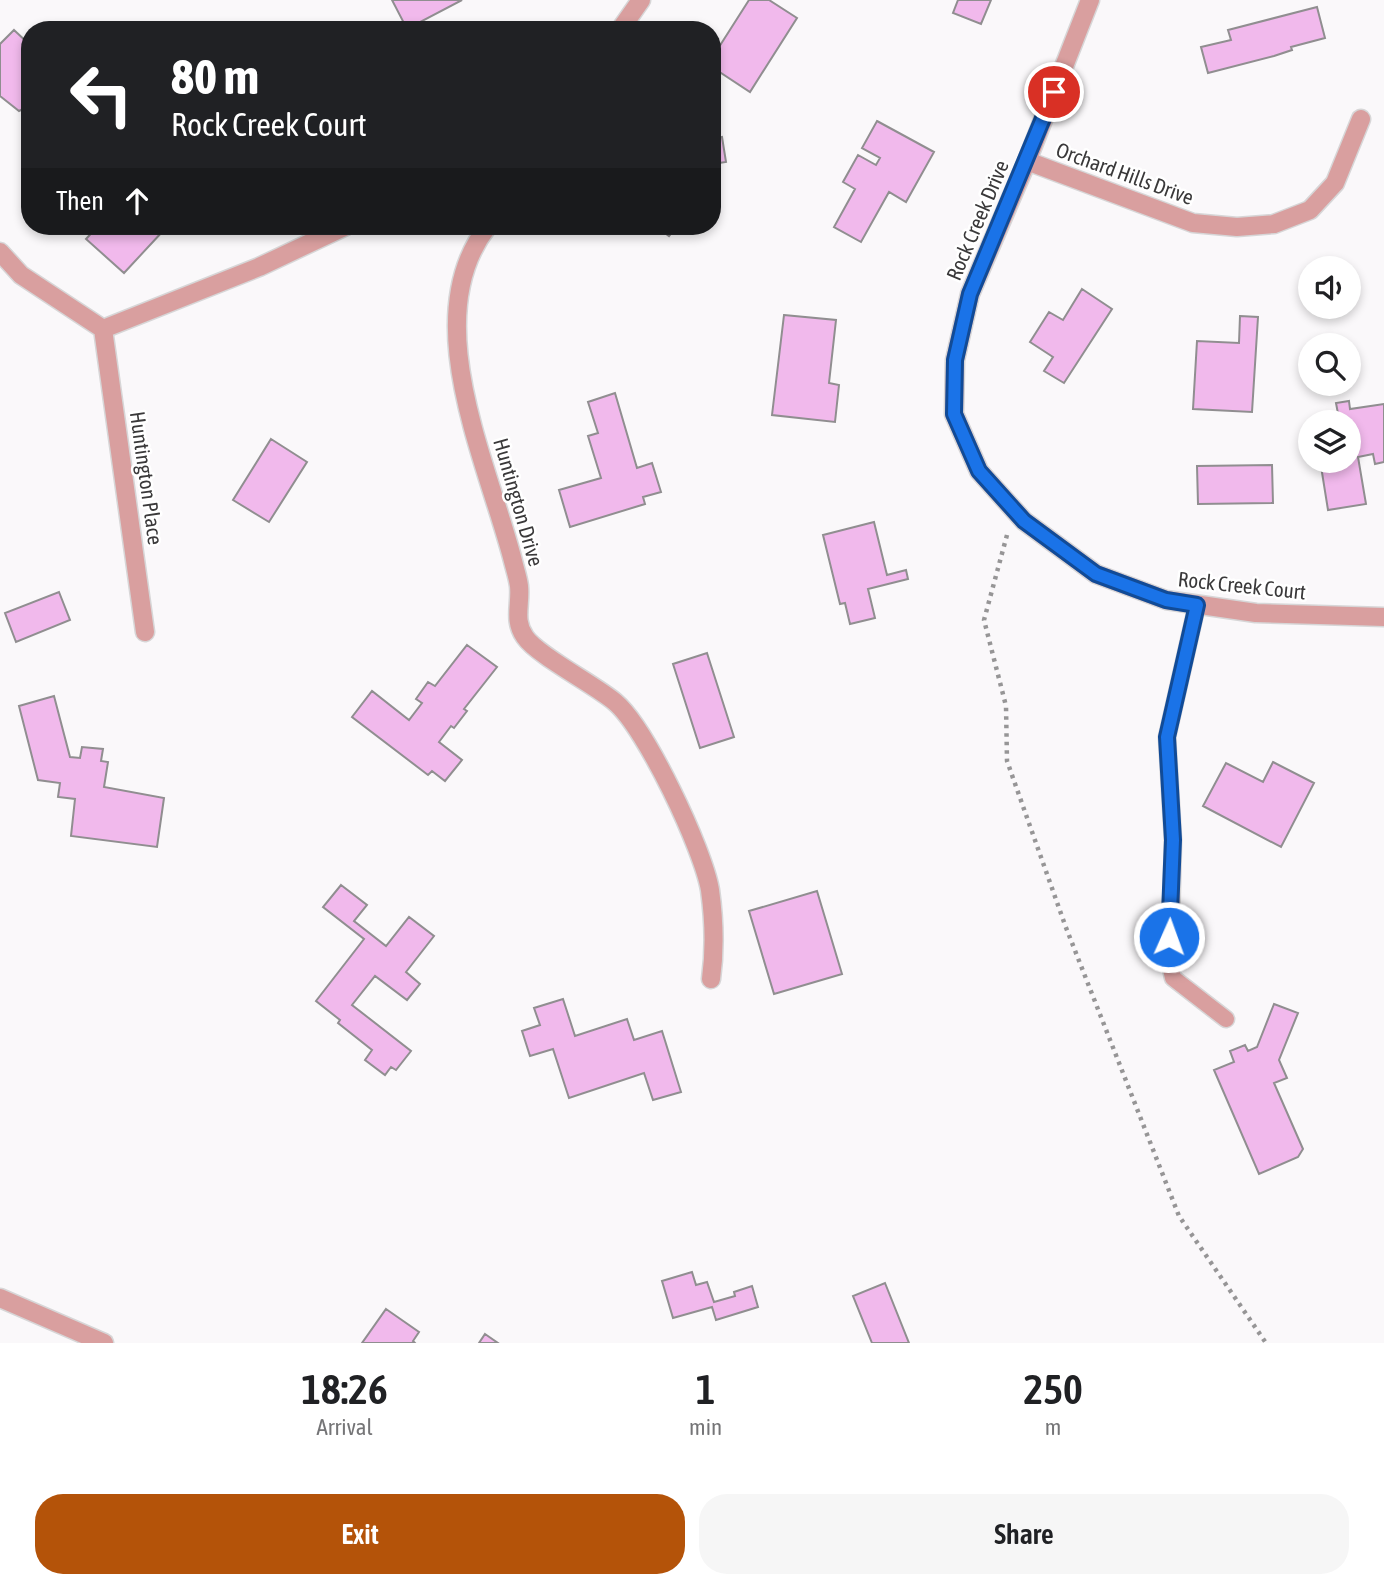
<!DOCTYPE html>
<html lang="en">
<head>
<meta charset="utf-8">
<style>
  :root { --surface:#fff; --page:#f6f6f6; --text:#202124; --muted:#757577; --accent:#b45309 }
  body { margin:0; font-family:"Asap Condensed",sans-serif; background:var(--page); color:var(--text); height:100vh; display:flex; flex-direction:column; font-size:26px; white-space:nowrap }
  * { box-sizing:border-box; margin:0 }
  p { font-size:23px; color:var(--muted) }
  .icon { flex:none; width:38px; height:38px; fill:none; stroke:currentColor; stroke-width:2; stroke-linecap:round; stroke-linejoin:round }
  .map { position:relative; height:1343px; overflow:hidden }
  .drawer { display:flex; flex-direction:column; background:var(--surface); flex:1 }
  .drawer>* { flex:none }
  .top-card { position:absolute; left:21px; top:21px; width:700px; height:214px; border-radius:28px; box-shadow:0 4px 10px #0003; background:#202124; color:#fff; overflow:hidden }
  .controls { position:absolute; left:1298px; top:256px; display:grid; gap:14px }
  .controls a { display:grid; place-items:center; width:63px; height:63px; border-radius:50%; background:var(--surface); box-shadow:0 4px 10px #0003; font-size:35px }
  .pin { position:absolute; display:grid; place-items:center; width:60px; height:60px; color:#fff; margin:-30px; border:4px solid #fff; border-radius:50%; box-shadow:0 2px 7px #0007 }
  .me { position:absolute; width:77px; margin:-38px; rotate:2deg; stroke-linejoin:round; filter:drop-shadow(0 0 5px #0008) }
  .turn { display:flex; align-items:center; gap:24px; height:147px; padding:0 35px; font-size:32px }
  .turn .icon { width:91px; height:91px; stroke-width:2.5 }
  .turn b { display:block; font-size:49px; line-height:60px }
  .then { display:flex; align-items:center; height:66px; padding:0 35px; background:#0003; gap:14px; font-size:26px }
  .eta { display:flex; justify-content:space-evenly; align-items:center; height:119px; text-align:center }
  .eta b { font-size:42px; font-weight:600; line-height:49px }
  .cta { display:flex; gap:14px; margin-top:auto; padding:14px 35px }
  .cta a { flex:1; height:80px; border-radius:28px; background:var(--accent); color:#fff; font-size:28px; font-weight:600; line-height:80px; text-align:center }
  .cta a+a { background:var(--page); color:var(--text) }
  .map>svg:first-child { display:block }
  .building { fill:#f1b9ec; stroke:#908e90; stroke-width:2 }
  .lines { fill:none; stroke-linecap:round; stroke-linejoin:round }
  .lane-casing { stroke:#d7d6d7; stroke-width:19 }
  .street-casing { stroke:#d7d6d7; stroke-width:21 }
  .path { stroke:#969596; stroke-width:4.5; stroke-dasharray:3.5 5; stroke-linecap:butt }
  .lane { stroke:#d99f9f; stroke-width:16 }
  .street { stroke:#d99f9f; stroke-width:18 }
  .route-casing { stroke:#114b97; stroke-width:18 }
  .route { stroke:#1a73e8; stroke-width:12 }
  .labels { text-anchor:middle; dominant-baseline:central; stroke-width:5; stroke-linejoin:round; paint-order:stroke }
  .street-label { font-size:21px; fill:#3a393a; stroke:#fff }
</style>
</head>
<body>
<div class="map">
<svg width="1384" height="1343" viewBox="0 0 1384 1343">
  <rect width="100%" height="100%" fill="#faf8fa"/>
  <!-- building -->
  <path class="building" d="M392,0H462L407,29Z
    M749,0H769L797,18L750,92L712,67V58Z
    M958,0H991L981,24L953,13Z
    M1317,7L1325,38L1291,47L1292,50L1274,56L1208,73L1201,47L1231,40L1228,30Z
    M14,30L30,45V115L23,109L19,111L0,96V44Z
    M877,121L934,152L906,202L889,192L861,242L834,227L855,189L843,182L858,155L876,165L880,158L862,148Z
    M722,137L726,162L712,164V139Z
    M98,226H157L163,231L124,273L86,239Z
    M664,226H677L669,236L661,230Z
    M1082,289L1112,309L1064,383L1044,371L1053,357L1030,342L1049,312L1063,320Z
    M784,315L836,320L829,383L839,385L835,422L772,415Z
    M1240,316L1258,317L1252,412L1193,409L1197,341L1239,343Z
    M615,393L637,468L652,463L661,492L643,497L645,504L570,527L559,490L601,478L588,436L598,433L588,402Z
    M1349,401L1350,409L1384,404V462L1375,464L1373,454L1358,457L1366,504L1328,510L1320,460H1349V422L1330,421L1339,419L1336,403Z
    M271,439L307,462L269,522L233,500Z
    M1272,465L1273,503L1198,504L1197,466Z
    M874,522L887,575L906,570L908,579L868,589L875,618L850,624L845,603L840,604L823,535Z
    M59,592L70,620L16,642L5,613Z
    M467,645L497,667L464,709L467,711L454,728L451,726L439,742L462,760L445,781L432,771L428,775L352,717L372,691L409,720L422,703L416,699L428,682L435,686Z
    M707,653L734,737L700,748L673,664Z
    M54,696L70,757L80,758L82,747L103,749L101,761L108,762L104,787L164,798L157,847L71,836L75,799L58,797L60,783L38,780L19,706Z
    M1273,762L1314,783L1281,847L1203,806L1226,763L1263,782Z
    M341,885L367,905L354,921L386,946L409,917L434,936L406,972L420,984L407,1000L375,976L352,1005L411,1051L396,1070L391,1067L385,1075L365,1060L372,1050L338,1023L340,1020L316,1001L364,939L323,907Z
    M817,891L842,974L774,994L749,911Z
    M563,999L575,1036L627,1019L634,1040L662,1031L681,1092L653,1100L644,1073L569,1098L553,1049L530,1056L522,1031L540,1025L534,1008Z
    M1274,1004L1298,1013L1279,1060L1287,1078L1274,1083L1303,1149L1298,1157L1259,1174L1214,1070L1234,1062L1230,1051L1245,1045L1248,1051L1257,1047Z
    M692,1272L696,1285L707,1282L714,1302L735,1296L734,1292L752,1286L758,1307L716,1320L712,1307L673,1318L662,1281Z
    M885,1283L909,1343H872L853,1296Z
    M386,1309L419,1332L413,1341L415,1343H362Z
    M485,1334L498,1343H479Z"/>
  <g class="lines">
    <!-- lane casing -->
    <g class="lane-casing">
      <path id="lane" d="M1197,605L1167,737L1173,840L1170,964L1173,978L1226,1019"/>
    </g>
    <!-- street casing -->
    <g class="street-casing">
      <path id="street" d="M1090,0L1027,161L970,294L955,360L954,414L979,471L1024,521L1096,574L1166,600L1256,613L1384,617
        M620,30L641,0
        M1027,161L1193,223L1237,227L1274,224L1310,210L1335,183L1361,119
        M488,226C416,317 488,463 513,561C515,569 518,578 519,586C521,605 513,620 525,637C537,655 595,685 615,702C646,728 703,849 710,890C714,919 715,950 711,979
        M0,252L21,275L103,329L259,267L346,226
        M103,329L145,632
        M0,1298L104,1343"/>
    </g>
    <!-- path -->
    <path class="path" d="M1007,535L984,620L1006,706L1007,761L1065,925L1179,1216L1266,1343"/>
    <!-- lane -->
    <use href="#lane" class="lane"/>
    <!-- street -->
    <use href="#street" class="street"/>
  </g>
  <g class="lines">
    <!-- route casing -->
    <g class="route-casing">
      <path id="route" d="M1054,92L970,294L955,360L954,414L979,471L1024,521L1096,574L1166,600L1197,605L1167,737L1173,840L1169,937"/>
    </g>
    <!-- route -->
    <use href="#route" class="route"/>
  </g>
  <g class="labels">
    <!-- street labels -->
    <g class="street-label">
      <text transform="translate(1125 173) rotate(20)">Orchard Hills Drive</text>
      <text transform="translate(977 220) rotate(-67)">Rock Creek Drive</text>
      <text transform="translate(147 478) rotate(82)">Huntington Place</text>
      <text transform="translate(519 502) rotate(74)">Huntington Drive</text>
      <text transform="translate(1242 585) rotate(6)">Rock Creek Court</text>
    </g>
  </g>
</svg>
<div class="controls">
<a><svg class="icon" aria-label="sound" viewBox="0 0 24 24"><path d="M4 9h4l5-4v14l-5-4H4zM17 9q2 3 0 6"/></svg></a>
<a><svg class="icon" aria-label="search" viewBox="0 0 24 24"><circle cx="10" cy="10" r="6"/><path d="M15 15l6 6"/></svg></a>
<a><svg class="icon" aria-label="layers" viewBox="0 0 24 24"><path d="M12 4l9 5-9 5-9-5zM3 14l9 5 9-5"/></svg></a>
</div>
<div class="pin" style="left:1054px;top:92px;background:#d93025"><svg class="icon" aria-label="arrive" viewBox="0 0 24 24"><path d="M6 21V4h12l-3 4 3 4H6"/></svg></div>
<svg class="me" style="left:1169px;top:937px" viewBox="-20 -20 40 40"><circle r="17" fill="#1a73e8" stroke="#fff" stroke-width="3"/><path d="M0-11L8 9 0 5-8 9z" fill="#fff"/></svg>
<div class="top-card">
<div class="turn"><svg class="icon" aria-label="left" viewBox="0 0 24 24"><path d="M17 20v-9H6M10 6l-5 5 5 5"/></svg><div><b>80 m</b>Rock Creek Court</div></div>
<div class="then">Then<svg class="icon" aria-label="ahead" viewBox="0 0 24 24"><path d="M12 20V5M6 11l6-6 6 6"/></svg></div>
</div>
</div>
<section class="drawer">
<div class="eta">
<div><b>18:26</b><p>Arrival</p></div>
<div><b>1</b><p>min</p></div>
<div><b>250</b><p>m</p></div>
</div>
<div class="cta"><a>Exit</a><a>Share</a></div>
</section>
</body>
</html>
